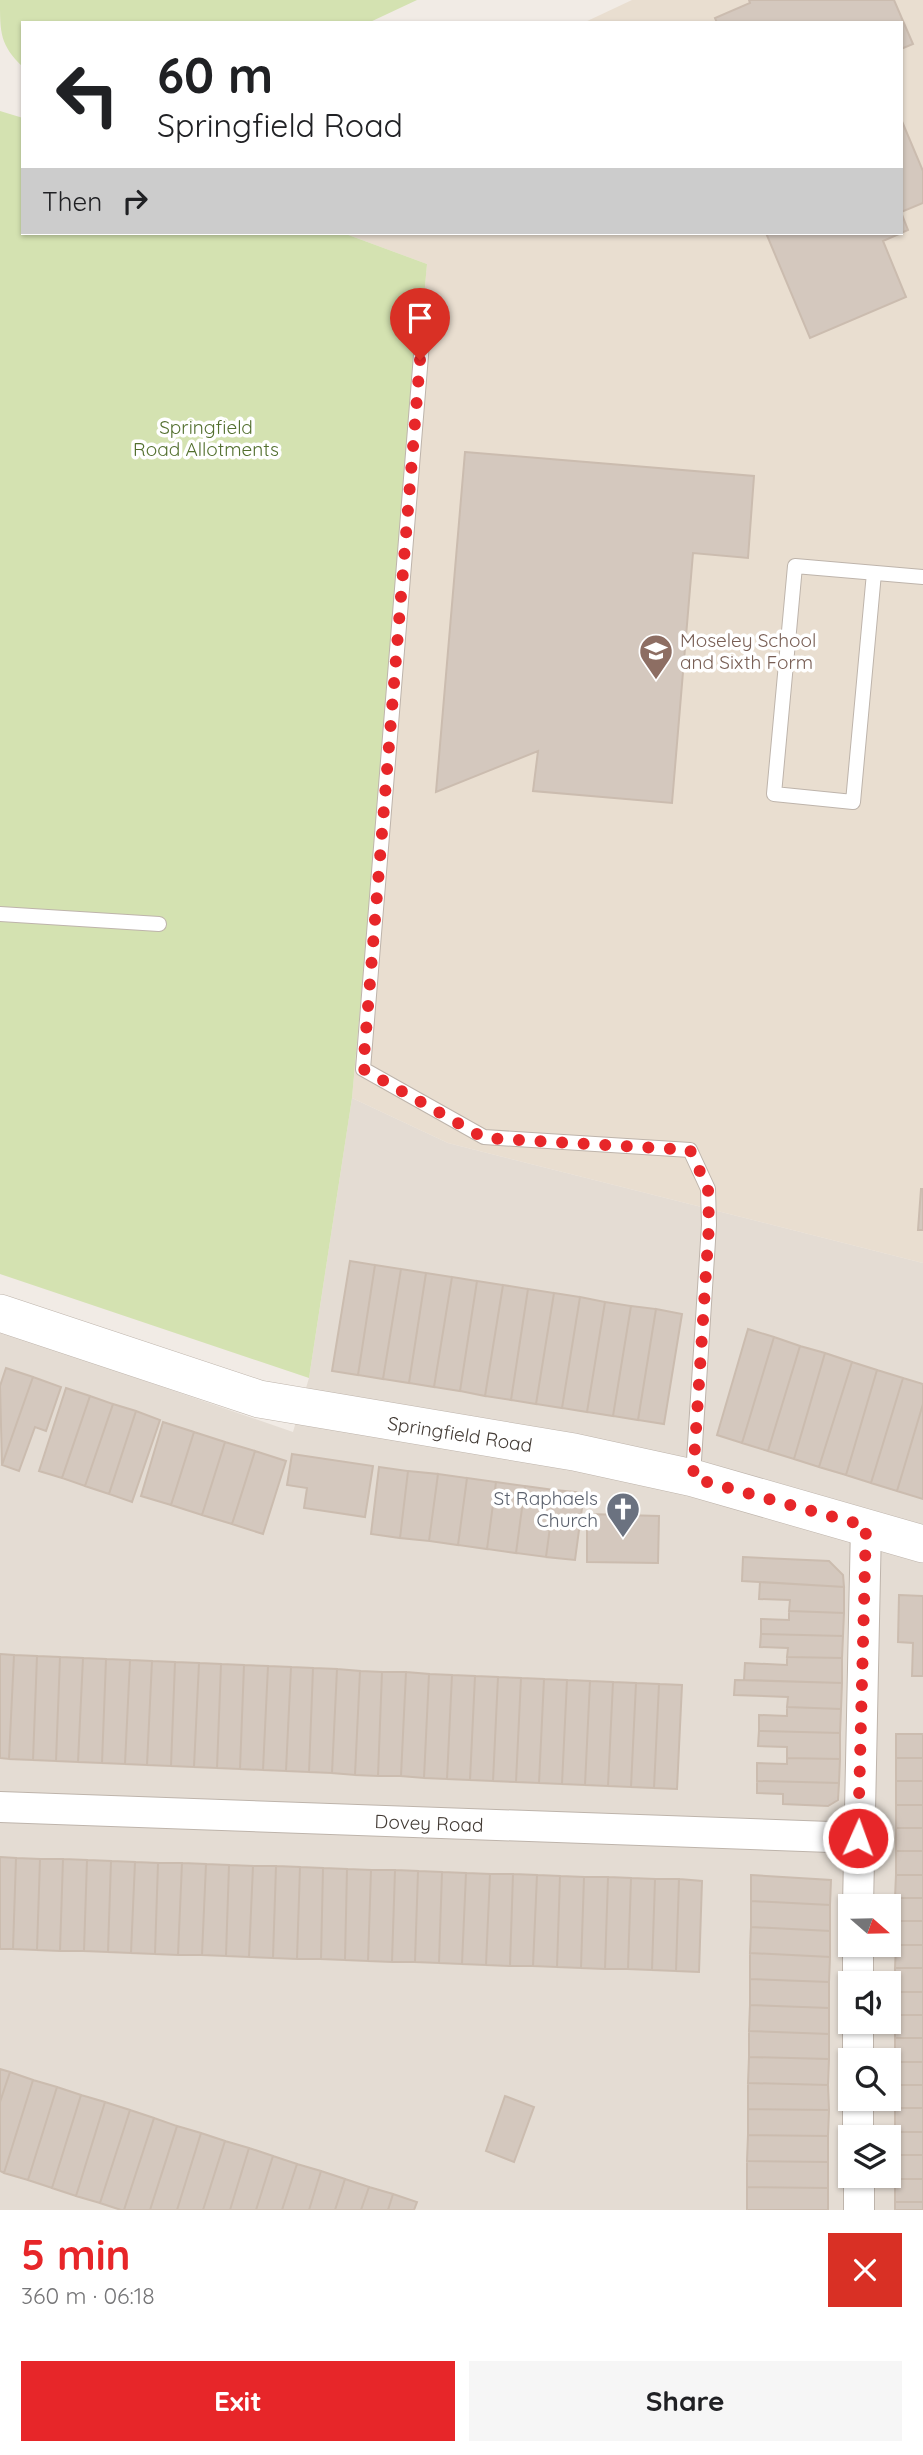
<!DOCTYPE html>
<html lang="en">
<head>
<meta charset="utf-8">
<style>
  :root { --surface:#fff; --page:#f6f6f6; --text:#202124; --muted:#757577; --accent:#e72629 }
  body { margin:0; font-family:Quicksand,sans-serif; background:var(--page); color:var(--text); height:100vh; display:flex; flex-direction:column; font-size:26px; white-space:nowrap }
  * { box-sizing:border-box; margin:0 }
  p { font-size:23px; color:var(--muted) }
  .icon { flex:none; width:38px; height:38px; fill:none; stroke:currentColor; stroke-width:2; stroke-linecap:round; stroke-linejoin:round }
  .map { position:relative; height:2210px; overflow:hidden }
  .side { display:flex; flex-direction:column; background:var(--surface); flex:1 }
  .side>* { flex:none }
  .guide { position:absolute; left:21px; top:21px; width:882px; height:214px; border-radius:0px; box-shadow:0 2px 5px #0004; background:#fff; color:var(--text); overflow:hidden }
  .needle { width:46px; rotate:110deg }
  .fabs { position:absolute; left:838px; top:1894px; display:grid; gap:14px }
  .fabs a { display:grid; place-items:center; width:63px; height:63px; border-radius:0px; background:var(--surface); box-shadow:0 2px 5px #0004; font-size:35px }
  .pin { position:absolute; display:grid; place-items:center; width:60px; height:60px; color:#fff; margin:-72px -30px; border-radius:50% 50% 50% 0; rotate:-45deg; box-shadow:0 0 7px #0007 }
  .pin .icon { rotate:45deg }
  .me { position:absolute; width:77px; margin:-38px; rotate:2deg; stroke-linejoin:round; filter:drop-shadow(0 0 5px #0008) }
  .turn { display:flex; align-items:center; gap:24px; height:147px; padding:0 21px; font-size:32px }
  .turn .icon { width:91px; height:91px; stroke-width:2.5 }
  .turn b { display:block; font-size:49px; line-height:60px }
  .then { display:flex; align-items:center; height:66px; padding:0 21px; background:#0003; gap:14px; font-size:26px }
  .round { display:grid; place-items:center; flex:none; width:74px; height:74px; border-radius:0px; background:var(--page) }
  .overview { display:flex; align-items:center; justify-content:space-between; height:119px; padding:0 21px }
  h1 { font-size:42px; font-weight:700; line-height:52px; color:var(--accent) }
  .button { display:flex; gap:14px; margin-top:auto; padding:14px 21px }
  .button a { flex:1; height:80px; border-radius:0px; background:var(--accent); color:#fff; font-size:28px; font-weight:700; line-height:80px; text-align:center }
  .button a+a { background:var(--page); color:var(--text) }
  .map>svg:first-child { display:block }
  .residential { fill:#e4dcd3; fill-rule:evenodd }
  .education { fill:#e9ded0 }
  .green { fill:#d4e2b1 }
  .building { fill:#d4c8be; stroke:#cbbcaf; stroke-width:2 }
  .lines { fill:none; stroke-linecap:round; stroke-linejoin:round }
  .service-casing { stroke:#beb4ab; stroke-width:16 }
  .minor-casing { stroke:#beb4ab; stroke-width:32 }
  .tertiary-casing { stroke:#beb4ab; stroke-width:38 }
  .service { stroke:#fff; stroke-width:14 }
  .minor { stroke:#fff; stroke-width:30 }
  .tertiary { stroke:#fff; stroke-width:37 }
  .route { stroke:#e72629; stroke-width:12; stroke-dasharray:0 21.6 }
  .labels { text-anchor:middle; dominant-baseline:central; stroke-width:7; stroke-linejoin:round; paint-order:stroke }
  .park-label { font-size:19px; fill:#526f2e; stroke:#fff }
  .education-label { font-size:19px; fill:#785e54; stroke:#fff; text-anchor:start }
  .street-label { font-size:19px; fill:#433b35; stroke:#fff }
  .worship-label { font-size:19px; fill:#5b616d; stroke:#fff; text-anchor:end }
</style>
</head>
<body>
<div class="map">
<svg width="923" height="2210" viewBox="0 0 923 2210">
  <rect width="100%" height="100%" fill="#f1ebe5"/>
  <!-- residential -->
  <path class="residential" d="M352,1098L448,1143L923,1263V2210H0V1331L293,1432L309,1378ZM850,1906H889V1944H850ZM850,1983H889V2021H850ZM850,2060H889V2098H850ZM850,2137H889V2175H850Z"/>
  <!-- education -->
  <path class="education" d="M632,0H923V1263L448,1143L352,1098L427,264L343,233H901V23H583Z"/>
  <!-- green -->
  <path class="green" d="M0,0H417L368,23H23V67C0,45 0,33 0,0Z
    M0,111L23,118V233H343L427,264L352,1098L309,1378L0,1274Z"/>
  <!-- building -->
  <path class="building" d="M749,0H894L913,44L901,49V23H717L715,18L750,3Z
    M901,119L923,171V203L901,212L908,230L883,241L906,297L810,338L766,233H901Z
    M465,452L754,476L748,558L693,553L672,803L533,791L538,751L436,792Z
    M921,1189H923V1230H918Z
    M350,1261L375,1265L358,1375L332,1371Z
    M375,1265L401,1269L383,1379L358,1375Z
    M401,1269L426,1273L409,1383L383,1379Z
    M426,1273L452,1277L434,1387L409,1383Z
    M452,1277L477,1281L460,1391L434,1387Z
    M477,1281L503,1285L485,1396L460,1391Z
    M503,1285L528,1289L511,1400L485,1396Z
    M528,1289L554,1293L536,1404L511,1400Z
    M554,1293L580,1297L562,1408L536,1404Z
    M580,1297L605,1302L587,1412L562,1408Z
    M605,1302L631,1306L613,1416L587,1412Z
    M631,1306L656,1309L638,1420L613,1416Z
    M656,1309L682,1314L664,1424L638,1420Z
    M748,1329L774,1337L742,1443L717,1435Z
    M774,1337L800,1346L768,1451L742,1443Z
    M800,1346L825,1353L794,1459L768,1451Z
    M825,1353L852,1362L819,1467L794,1459Z
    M852,1362L877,1370L846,1475L819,1467Z
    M6,1368L33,1377L2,1465L0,1386Z
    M877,1370L903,1378L871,1483L846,1475Z
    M33,1377L61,1387L46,1431L35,1427L19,1471L2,1465Z
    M903,1378L923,1384V1404L897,1491L871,1483Z
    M66,1388L90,1396L62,1478L39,1471Z
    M90,1396L113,1404L85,1486L62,1478Z
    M113,1404L136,1411L109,1494L85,1486Z
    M923,1404V1499L897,1491Z
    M136,1411L160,1420L132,1502L109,1494Z
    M163,1422L194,1432L171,1505L141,1496Z
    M194,1432L225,1442L202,1515L171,1505Z
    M225,1442L255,1451L232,1524L202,1515Z
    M255,1451L286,1461L263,1534L232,1524Z
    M292,1454L373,1466L365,1517L304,1508L307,1488L287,1485Z
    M379,1467L408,1471L400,1538L371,1534Z
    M408,1471L438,1474L429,1541L400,1538Z
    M438,1474L467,1478L458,1545L429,1541Z
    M467,1478L496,1482L487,1549L458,1545Z
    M496,1482L525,1486L516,1553L487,1549Z
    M525,1486L555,1490L546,1557L516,1553Z
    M555,1490L584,1493L575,1560L546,1557Z
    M587,1514L659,1516L658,1563L587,1562Z
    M743,1557L829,1561L843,1575L844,1587L742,1581Z
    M760,1582L844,1587V1613L789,1611L790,1600L759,1599Z
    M899,1595L923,1596V1676H912L913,1643L898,1642Z
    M789,1611L844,1613L843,1636L761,1634V1619L789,1620Z
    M761,1634L843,1636L842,1658L787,1657L788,1648L760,1647Z
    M0,1654L14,1655L9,1759L0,1758Z
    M14,1655L37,1656L33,1760L9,1759Z
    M37,1656L60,1657L56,1761L33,1760Z
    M60,1657L83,1658L78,1762L56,1761Z
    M787,1657L842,1658V1683L744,1680L745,1663L787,1665Z
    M83,1658L106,1659L102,1763L78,1762Z
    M106,1659L130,1660L125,1764L102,1763Z
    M130,1660L152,1661L147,1765L125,1764Z
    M152,1661L175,1662L171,1766L147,1765Z
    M175,1662L199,1663L194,1767L171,1766Z
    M199,1663L221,1664L217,1768L194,1767Z
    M221,1664L244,1665L240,1769L217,1768Z
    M244,1665L268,1666L263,1770L240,1769Z
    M268,1666L291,1667L286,1771L263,1770Z
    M291,1667L313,1668L309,1772L286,1771Z
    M313,1668L337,1669L332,1773L309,1772Z
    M337,1669L360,1671L355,1775L332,1773Z
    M360,1671L382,1672L378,1776L355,1775Z
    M382,1672H406L401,1776H378Z
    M406,1672L429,1674L424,1778L401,1776Z
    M429,1674L452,1675L447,1779L424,1778Z
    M452,1675L475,1676L470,1780L447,1779Z
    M475,1676L498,1677L493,1781L470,1780Z
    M498,1677L521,1678L516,1782L493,1781Z
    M521,1678L544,1679L539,1783L516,1782Z
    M544,1679L567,1680L562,1784L539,1783Z
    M567,1680L590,1681L585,1785L562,1784Z
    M735,1680L842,1683L841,1709L787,1707L788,1697L734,1695Z
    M590,1681L613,1682L608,1786L585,1785Z
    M613,1682L636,1683L631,1787L608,1786Z
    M636,1683L659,1684L654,1788L631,1787Z
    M659,1684L682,1685L677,1789L654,1788Z
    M787,1707L841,1709L840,1733L759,1731V1715L787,1716Z
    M759,1731L840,1733V1759L787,1758V1747L758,1746Z
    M896,1734H923V1758H896Z
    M787,1758L840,1759L839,1783L757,1781V1763L787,1764Z
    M896,1758H923V1781H896Z
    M757,1781L839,1783L838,1800L828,1806L783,1804V1794L757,1793Z
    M896,1781H923V1805H896Z
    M896,1805H923V1828H896Z
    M896,1828H923V1851H896Z
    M896,1851H923V1875H896Z
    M0,1857L16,1858L13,1949H0Z
    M16,1858L40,1859L37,1950L13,1949Z
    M40,1859H63L60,1951L37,1950Z
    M63,1859L87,1860L84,1951H60Z
    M87,1860L111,1861L108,1952L84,1951Z
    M111,1861L135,1862L131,1953L108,1952Z
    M135,1862L158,1863L155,1954L131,1953Z
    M158,1863H182L178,1955L155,1954Z
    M182,1863L206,1864L202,1955H178Z
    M206,1864L229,1865L226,1956L202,1955Z
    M229,1865L253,1866L249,1957L226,1956Z
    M253,1866H276L273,1958L249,1957Z
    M276,1866L300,1867L297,1959L273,1958Z
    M300,1867L323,1868L321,1959H297Z
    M323,1868L347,1869L345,1960L321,1959Z
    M347,1869L371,1870L368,1961L345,1960Z
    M371,1870H395L392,1962L368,1961Z
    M395,1870L418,1871L415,1962H392Z
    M418,1871L442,1872L439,1963L415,1962Z
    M442,1872L466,1873L462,1964L439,1963Z
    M466,1873L490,1874L486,1965L462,1964Z
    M490,1874H513L510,1966L486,1965Z
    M513,1874L537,1875L533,1966H510Z
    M537,1875L560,1876L557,1967L533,1966Z
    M751,1875L831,1880L830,1905L751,1901Z
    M896,1875H923V1898H895Z
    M560,1876L584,1877L581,1968L557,1967Z
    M584,1877H608L605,1969L581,1968Z
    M608,1877L631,1878L628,1969H605Z
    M631,1878L655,1879L652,1970L628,1969Z
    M655,1879H679L676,1971L652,1970Z
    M679,1879L702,1881L699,1972L676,1971Z
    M895,1898H923V1921H896Z
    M751,1901L830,1905V1931L751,1927Z
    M896,1921H923V1945H896Z
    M751,1927L830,1931V1957L750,1953Z
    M896,1945H923V1968H895Z
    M750,1953L830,1957L829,1982L750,1979Z
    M895,1968H923V1992H895Z
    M750,1979L829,1982V2008L750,2005Z
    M895,1992H923V2015H895Z
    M750,2005L829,2008V2034L749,2031Z
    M895,2015H923V2038H895Z
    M749,2031L829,2034V2059L749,2057Z
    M895,2038H923V2062H895Z
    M749,2057L829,2059L828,2085L748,2083Z
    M895,2062H923V2085H895Z
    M0,2069L10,2072L0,2102Z
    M10,2072L33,2080L4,2173L0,2171V2102Z
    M33,2080L57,2087L28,2180L4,2173Z
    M748,2083L828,2085L829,2110L748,2109Z
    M895,2085H923V2108H895Z
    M57,2087L81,2095L52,2188L28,2180Z
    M81,2095L105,2102L76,2196L52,2188Z
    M505,2096L534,2107L514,2162L486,2151Z
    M105,2102L130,2110L100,2203L76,2196Z
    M895,2108H923V2132H895Z
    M748,2109L829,2110L828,2136L748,2135Z
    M130,2110L154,2118L124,2210H121L100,2203Z
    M154,2118L177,2126L150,2210H124Z
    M177,2126L201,2133L177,2210H150Z
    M895,2132H923V2155H895Z
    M201,2133L225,2141L203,2210H177Z
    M748,2135L828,2136V2162L747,2161Z
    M225,2141L249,2148L230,2210H203Z
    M249,2148L273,2156L256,2210H230Z
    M895,2155H923V2179H895Z
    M273,2156L297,2164L282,2210H256Z
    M747,2161L828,2162V2188L747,2187Z
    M297,2164L321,2171L309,2210H282Z
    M321,2171L345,2179L335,2210H309Z
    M345,2179L369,2187L361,2210H335Z
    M895,2179H923V2202H895Z
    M369,2187L393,2194L388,2210H361Z
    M747,2187L828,2188V2210H747Z
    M393,2194L417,2202L414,2210H388Z
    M895,2202H923V2210H895Z"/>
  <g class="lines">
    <!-- service casing -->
    <g class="service-casing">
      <path id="service" d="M425,306L363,1069L484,1137L690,1150L708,1189L709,1225L693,1476
        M874,573L853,802L774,794L795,566L923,577
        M0,914L159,924"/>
    </g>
    <!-- minor casing -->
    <g class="minor-casing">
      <path id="minor" d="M0,1807L858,1838
        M858,1906L866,1526
        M858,1944V1983
        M858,2021V2060
        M858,2098V2137
        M859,2175V2210"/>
    </g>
    <!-- tertiary casing -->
    <g class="tertiary-casing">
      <path id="tertiary" d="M0,1313L259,1399L574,1452L693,1478L923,1544"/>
    </g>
    <!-- service -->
    <use href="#service" class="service"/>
    <!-- minor -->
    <use href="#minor" class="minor"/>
    <!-- tertiary -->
    <use href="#tertiary" class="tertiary"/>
  </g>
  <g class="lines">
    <!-- route -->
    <path class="route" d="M420,360L363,1069L484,1138L690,1150L708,1189L709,1225L693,1478L866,1526L858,1838"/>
  </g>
  <!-- icons -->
  <defs>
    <g id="school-pin" transform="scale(1.75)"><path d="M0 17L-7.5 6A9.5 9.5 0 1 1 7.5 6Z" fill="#8d6e63" stroke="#fff"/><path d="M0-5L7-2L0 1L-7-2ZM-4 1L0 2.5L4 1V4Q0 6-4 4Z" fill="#fff"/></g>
    <g id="church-pin" transform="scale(1.75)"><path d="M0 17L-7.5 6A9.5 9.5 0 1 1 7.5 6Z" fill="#6b7280" stroke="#fff"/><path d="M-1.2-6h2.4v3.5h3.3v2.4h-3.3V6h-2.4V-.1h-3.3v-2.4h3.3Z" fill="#fff"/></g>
  </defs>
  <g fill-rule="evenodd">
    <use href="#school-pin" x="656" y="651"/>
    <use href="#church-pin" x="623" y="1509"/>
  </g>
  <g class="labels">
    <!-- park labels -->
    <g class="park-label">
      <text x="206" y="427">Springfield<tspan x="206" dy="22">Road Allotments</tspan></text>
    </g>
    <!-- education labels -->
    <g class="education-label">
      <text x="680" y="640">Moseley School<tspan x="680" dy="22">and Sixth Form</tspan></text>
    </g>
    <!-- street labels -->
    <g class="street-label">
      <text transform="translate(460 1434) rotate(9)">Springfield Road</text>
      <text transform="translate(429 1823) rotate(2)">Dovey Road</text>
    </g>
    <!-- worship labels -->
    <g class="worship-label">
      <text x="598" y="1498">St Raphaels<tspan x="598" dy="22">Church</tspan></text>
    </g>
  </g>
</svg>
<div class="fabs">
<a><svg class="needle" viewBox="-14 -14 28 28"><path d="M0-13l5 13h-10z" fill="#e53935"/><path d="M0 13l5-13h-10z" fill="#757577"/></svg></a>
<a><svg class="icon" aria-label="sound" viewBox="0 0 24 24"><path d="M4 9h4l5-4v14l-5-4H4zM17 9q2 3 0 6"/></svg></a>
<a><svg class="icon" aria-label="search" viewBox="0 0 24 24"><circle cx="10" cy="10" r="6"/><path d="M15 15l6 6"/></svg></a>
<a><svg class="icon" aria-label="layers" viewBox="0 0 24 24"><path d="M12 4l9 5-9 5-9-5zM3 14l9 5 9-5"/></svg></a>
</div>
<div class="pin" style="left:420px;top:360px;background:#d93025"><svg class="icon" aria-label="arrive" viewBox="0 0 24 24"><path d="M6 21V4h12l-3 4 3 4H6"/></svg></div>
<svg class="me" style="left:858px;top:1838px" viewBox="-20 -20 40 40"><circle r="17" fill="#e72629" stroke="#fff" stroke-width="3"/><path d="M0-11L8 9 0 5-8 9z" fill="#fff"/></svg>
<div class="guide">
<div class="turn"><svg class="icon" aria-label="left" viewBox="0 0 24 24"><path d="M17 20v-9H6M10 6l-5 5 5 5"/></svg><div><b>60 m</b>Springfield Road</div></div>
<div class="then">Then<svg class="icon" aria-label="right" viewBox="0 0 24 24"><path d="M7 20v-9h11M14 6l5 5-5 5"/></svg></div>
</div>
</div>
<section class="side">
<div class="overview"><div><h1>5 min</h1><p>360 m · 06:18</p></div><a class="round" style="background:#d93025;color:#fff"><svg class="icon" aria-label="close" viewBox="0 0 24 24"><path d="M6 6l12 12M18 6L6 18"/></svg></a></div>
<div class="button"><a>Exit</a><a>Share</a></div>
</section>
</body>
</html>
